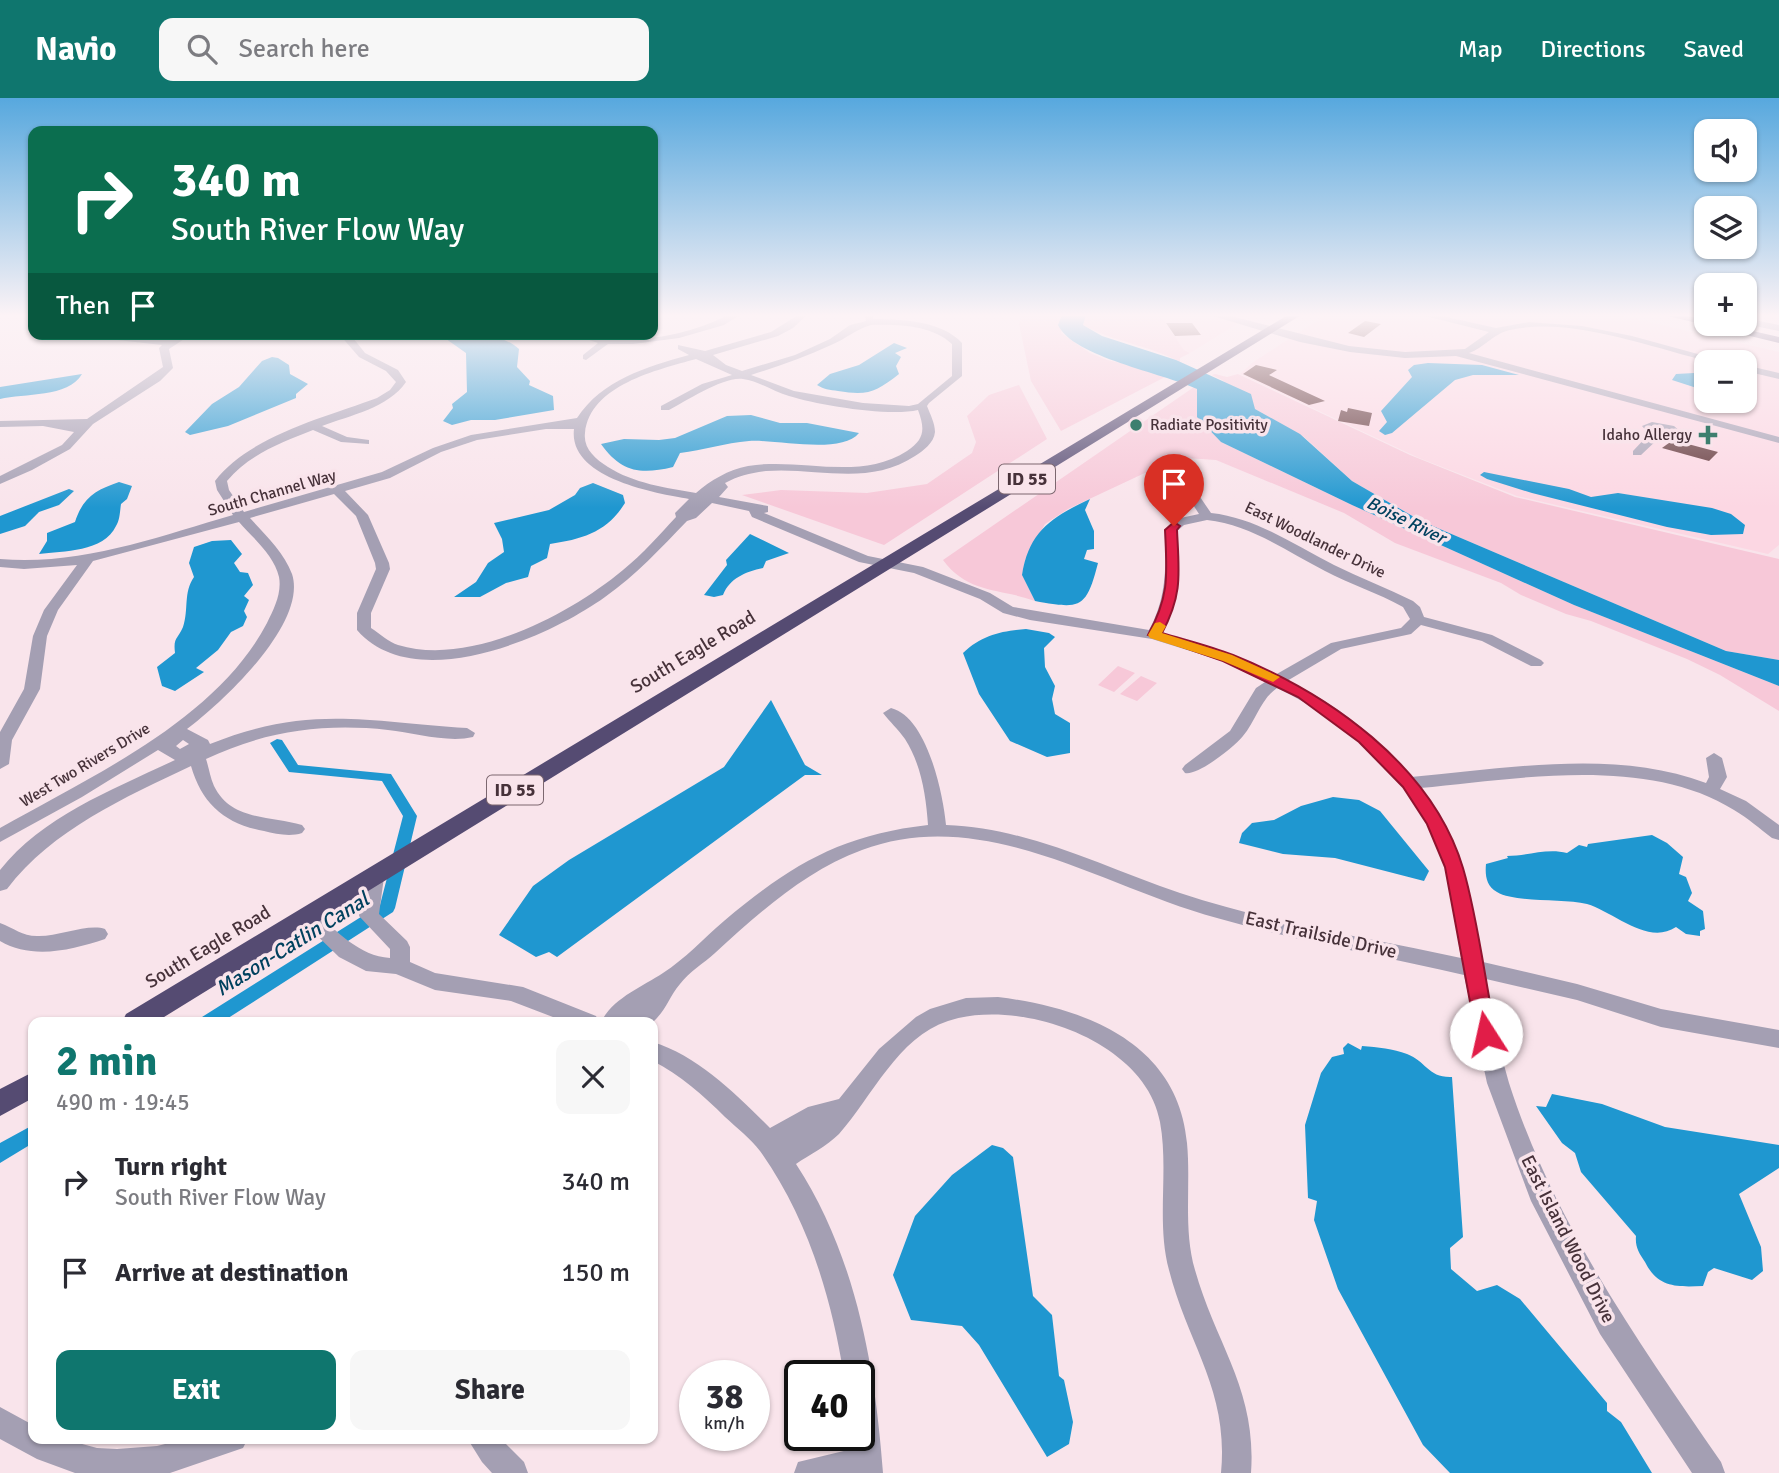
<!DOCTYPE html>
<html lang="en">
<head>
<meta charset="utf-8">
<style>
  :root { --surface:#fff; --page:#f7f7f7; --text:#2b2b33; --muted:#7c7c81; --accent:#0f766e }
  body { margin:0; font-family:Signika,sans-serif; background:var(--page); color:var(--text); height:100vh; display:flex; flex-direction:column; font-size:26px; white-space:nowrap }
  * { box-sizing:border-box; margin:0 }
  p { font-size:23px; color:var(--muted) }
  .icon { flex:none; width:38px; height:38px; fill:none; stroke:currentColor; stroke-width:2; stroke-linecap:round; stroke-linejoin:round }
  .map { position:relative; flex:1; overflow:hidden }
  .drawer { position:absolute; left:28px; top:919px; width:630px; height:427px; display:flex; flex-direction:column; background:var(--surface); border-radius:14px; box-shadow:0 2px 5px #0004 }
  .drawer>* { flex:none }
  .banner { position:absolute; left:28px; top:28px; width:630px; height:214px; border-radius:14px; box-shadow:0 2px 5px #0004; background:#0b6e4f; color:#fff; overflow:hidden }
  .fabs { position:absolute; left:1694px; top:21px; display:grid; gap:14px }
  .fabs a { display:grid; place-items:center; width:63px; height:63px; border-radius:14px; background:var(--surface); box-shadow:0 2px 5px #0004; font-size:35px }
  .speed { position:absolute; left:679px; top:1262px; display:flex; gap:14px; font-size:35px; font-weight:700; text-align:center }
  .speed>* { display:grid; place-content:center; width:91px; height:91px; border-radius:50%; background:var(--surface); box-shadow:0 2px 5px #0004; line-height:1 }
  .speed small { font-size:18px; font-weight:400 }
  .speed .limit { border:4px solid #111; border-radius:10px; background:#fff; color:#111 }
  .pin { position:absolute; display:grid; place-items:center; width:60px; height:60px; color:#fff; margin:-72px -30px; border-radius:50% 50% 50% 0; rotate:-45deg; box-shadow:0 0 7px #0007 }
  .pin .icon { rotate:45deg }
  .me { position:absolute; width:77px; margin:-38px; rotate:350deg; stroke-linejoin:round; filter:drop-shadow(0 0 5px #0008) }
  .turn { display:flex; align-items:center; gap:24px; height:147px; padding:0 28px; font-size:32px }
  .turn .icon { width:91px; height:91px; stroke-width:2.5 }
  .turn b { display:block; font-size:49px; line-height:60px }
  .then { display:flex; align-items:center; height:66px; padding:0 28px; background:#0003; gap:14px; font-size:26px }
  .round { display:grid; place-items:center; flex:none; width:74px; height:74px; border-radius:14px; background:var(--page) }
  .summary { display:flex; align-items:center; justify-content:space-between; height:119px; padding:0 28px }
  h1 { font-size:42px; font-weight:800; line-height:52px; color:var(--accent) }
  .primary-button { display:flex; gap:14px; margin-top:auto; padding:14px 28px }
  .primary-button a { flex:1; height:80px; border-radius:14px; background:var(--accent); color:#fff; font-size:28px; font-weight:800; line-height:80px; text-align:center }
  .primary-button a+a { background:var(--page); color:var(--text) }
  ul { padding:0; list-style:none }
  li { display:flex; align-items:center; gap:21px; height:91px; padding:0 28px }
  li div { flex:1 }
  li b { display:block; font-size:26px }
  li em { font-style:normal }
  header { display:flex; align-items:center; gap:42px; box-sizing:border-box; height:98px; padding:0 35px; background:var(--accent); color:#fff }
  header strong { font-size:33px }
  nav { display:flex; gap:38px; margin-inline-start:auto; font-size:24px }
  .search { width:490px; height:63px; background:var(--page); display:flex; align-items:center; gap:18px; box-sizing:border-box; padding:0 24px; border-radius:14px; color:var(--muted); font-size:26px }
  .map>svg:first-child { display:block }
  .built { fill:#fcd7e3; fill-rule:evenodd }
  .green { fill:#f7c8d8 }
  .water { fill:#1f97d0 }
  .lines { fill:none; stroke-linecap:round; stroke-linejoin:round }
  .canal { fill:#1f97d0; fill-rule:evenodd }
  .building { fill:#5c3034 }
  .minor { fill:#a49fb3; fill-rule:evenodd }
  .highway { fill:#554b72; fill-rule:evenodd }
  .route { fill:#e11d48; stroke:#92132f; stroke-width:2 }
  .slow { fill:#f59e0b }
  .poi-dot { fill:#3d7f6f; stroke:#f9e4eb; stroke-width:2.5 }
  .labels { text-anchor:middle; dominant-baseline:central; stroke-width:7; stroke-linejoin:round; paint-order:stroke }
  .far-poi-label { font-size:16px; fill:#47323a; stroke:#f9e4eb; text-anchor:start }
  .far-street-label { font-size:16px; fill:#47323a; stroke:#f9e4eb }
  .shield { fill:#f9e4eb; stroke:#7c676f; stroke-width:2 }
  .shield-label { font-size:18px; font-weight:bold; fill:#47323a }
  .far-water-label { font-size:18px; font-style:italic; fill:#00415e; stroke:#f9e4eb }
  .street-label { font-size:19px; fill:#47323a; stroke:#f9e4eb }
  .water-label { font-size:21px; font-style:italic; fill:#00415e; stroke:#f9e4eb }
</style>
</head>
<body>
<header>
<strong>Navio</strong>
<div class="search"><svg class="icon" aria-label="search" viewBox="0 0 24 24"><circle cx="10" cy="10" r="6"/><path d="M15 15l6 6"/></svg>Search here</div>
<nav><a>Map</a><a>Directions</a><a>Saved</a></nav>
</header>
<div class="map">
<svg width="1779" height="1375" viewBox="0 0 1779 1375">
  <rect width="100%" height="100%" fill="#f9e4eb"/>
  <!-- built -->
  <path class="built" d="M1160,217H1252L1190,255L1184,252Z
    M1326,217H1618L1779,254V447L1768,456L1517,398L1419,360L1240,276L1252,265ZM1706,264H1745V303H1706Z"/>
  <!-- green -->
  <path class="green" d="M1021,217H1063L1061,235L1090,255L1107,262L1135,268L1165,279L1061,333L1031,283L1019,226Z
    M1086,217H1160L1184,252L1190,255L1180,260V264C1149,247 1114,244 1083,227Z
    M1215,276L1227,279L1238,276L1410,357L1515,399L1779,461V562L1726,553L1421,423L1352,383L1304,339L1255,311L1222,282L1212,277Z
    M1019,287L1047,341L884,447L742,397L781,392L867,395L927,386L972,355L976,344L967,318L989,297Z
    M1194,289L1197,291L1221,344L1352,407L1574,507L1779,588V613L1720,577L1687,561L1591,523L1566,516L1521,497L1501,485L1395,445L1344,415L1216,362L1186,360L1164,366L1068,411L1045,426L1025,462L1022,477L1035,503C1000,490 968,496 943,462Z
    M1118,568L1135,575L1114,594L1098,587Z
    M1141,578L1157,585L1137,603L1120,596Z"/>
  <!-- water -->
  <path class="water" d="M1062,217H1086L1083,227L1102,238L1176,262L1251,296L1255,311L1300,336L1352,383L1421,423L1726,553L1779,562V588L1574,507L1352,407L1221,344L1197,319V291C1163,275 1073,259 1058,227Z
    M439,236C467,236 497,232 519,251L517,269L530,283L529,287L553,298L554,312L495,322H471L452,327L443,323L453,310L452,306L467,294L466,255Z
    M894,245L907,250L895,255L901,259L896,268L899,276C876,294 868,298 838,293C830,292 823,291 817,287L830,276L859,267Z
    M272,259L278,260L289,267L290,276L308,286L296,296V300L228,328L190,337L185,334L212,306L239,289L262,263Z
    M1428,265L1482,267L1519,277H1473L1455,282L1392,335L1385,337L1379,333L1387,324L1381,313L1412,279L1408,272L1414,267Z
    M1701,269H1706V293L1672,282L1676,276L1694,275Z
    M82,276C68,300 24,295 0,301V289Z
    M751,317L780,325H807L859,335C841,357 776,341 749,343C725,345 703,352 680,355L673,369C640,377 621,374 601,346L624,341L659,342L675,340L727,318Z
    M1484,374L1569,391L1591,399L1618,395L1712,410L1731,416L1745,427L1743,436L1711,437L1667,429L1532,395L1487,381L1480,377Z
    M119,384L132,388L127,401L121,406C120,412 120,422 116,428C104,454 63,453 39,456L47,443V435L75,424C83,399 96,392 119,384Z
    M593,385L623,397L625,405C607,434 583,441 550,446L547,460L531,468L528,479L506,485L480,499H454L476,484L488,465L504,454L502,441L494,425L549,412L575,397L580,390Z
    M69,391L74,393L59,407L39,414L25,428L0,436V418Z
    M1090,401L1085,412L1094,433V451L1087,452L1084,461L1098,465C1086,512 1080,511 1035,503L1022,477C1029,433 1052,419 1090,401Z
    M750,436L789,455L766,463L763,470C745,474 730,480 723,497L714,499L704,497L727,467L726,462Z
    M231,442L242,456L234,465L240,474L248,475L253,487L244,498L249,502L244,513L247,519L243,528L231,534L218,552L196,570L204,574L175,593L162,588L157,569L175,555C173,539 178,541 183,529C189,511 183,495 194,479L189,465L194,449L212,443Z
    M1026,531L1049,535L1055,539L1044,550L1045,569L1055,588L1052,601L1055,616L1070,625V655L1047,659L1010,643L979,596L963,555C982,537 1001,533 1026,531Z
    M771,602L805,667L822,677H805L557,859L549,854L536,859L499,837L533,788L569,762L724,669Z
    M1333,699L1359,702L1380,713L1429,773L1424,783L1335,760L1283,756L1239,745L1242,735L1252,725L1274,722L1301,708Z
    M1652,737L1667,745L1683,759L1679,776L1686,779L1692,795L1688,803L1703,813L1705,831L1700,833V838L1686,836L1676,829C1648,848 1614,814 1587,806C1562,800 1515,805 1497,794C1486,788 1485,777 1486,766L1508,760L1507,758C1528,758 1546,750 1567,755L1579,747L1587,749L1588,746Z
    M1348,945L1361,952L1362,948C1378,949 1393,951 1407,956C1426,963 1428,980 1452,979L1463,1139L1450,1150L1451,1171L1477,1193L1497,1187L1520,1201L1607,1305V1313L1621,1324L1652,1375H1450L1423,1347L1338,1191L1314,1122L1317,1103L1308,1100L1305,1027L1321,975L1332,959L1344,956L1343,950Z
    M1552,996L1602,1006L1665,1029L1779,1047V1070L1739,1096L1761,1149L1763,1173L1752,1182L1714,1170L1708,1174L1703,1188C1677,1189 1658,1190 1645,1164C1639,1155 1635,1149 1636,1138L1581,1074L1575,1055L1562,1045L1536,1008L1546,1009Z
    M992,1047L1003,1050L1013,1059L1033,1198L1052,1217L1059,1278L1064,1282L1073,1324L1069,1346L1047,1359L979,1247L962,1228L911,1222L893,1177L915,1118L952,1077Z"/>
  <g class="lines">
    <!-- canal -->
    <path class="canal" d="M277,641L282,642L298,667L391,676L417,718L395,810L393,814L222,924H199L202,919L380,807L403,718L382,683L289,674L270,645Z
      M33,1027V1045L0,1065V1045Z"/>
  </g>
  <!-- building -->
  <path class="building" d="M1365,223L1381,226L1364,239L1348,235Z
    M1166,225H1192L1201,237L1175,238Z
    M1256,267L1277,272L1269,277L1325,303L1309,307L1243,276Z
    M1348,310L1372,315L1369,328L1338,323L1341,312L1347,314Z
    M1673,342L1718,354L1709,363L1662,350Z"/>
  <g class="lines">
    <!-- minor -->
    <path class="minor" d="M728,217H740L724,227L679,240L633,246H608L586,262L583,261V257L598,245L571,236C584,236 596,240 609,241C649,244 693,235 728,217Z
      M798,217H807L793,230L778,238L713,257L726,267L742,273L795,257L830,241L850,227L866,223L865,217H871L874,221C902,221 942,223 962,245V278L929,305L927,308C930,316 935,325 935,334C934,345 923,353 915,358C868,389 817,369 766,373C751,375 738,378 725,385L728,389L719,399L768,408V414L764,415L868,458L923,469L990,495L1013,509L1149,532C1167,500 1166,467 1165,432L1176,421L1199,416L1188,399L1198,396L1211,415C1257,420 1294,447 1334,467C1360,480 1387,490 1413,503L1420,509L1424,519L1492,537L1541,562L1544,565L1541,568H1531L1482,543L1421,527L1411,536L1341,551L1287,583C1336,605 1376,638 1411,679C1506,671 1614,650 1706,685L1709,679L1706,660L1714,655L1722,660L1727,679L1720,691L1746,703L1779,727V742L1772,740C1760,731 1748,720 1734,712C1646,657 1517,681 1420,690C1462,739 1470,803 1483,864L1577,886L1661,911L1779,932V950L1661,929L1577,902L1486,881C1493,916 1499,951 1509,985C1554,1125 1639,1245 1721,1364L1725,1375H1692L1600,1236L1531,1103L1487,985L1464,877C1382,858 1298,843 1217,820C1102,789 984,706 862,752C805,773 759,815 715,855C704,865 689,874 680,886C669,899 667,911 653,924H628L629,921L627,924H601C613,900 642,889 663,875C685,861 704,840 724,823C791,767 840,737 928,727C926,697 921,666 905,641C898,631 890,624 883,615L891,610C927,619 943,695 946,727C1030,730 1102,769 1180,795C1271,825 1368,840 1461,860C1456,830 1453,798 1445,770C1422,690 1349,624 1277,590C1260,602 1256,623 1243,638C1234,649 1198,678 1185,675L1182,671L1185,667L1230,633L1256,590L1265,584L1222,563L1152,541L1030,522L1003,515L980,501L914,475L859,464L752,419L749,413L712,405L696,420L687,423C661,450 636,477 605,499C548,540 414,598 357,532V515L376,471L375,465L356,418L334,396L250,420C265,437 284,454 292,476C308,525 222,605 187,631L208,642L210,646C309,606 367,624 467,630L475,635L473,639C448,645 414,635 388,632C323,625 265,633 206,661C209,670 210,679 214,688C231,723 271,718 302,727L305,731L302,735C290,739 276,736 264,733C225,726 202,706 191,668C124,700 53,731 7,791L0,793V772C43,718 114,691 175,662L158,652L82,699L0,744V730C92,678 216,622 267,525C274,511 282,495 279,479C274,457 253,440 239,424L93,463L58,512L47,538L40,591L12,642L9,666L0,671V634L24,591L33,538L44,512L77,467L24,471L0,469V461C80,468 157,439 233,417L217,392L215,383C249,338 326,319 377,300L390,292L396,284L386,273L359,259L339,236H350L365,255L398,272L406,284C388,310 351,317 322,328L347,339L369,342V346L341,344L313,332C282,344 248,357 227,383L229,392L244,414L382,374L433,350L471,337L577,320C602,282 646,269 689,257L678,251V247L705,253L771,234ZM871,227C897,226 932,227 952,246V278L918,306L909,308L863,305L794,293L751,277C779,268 805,259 831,247C846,241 856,231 871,227ZM696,261L732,277L702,286L661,308V312H669C686,303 724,278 743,281C759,283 774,294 789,298C818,307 889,319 918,312C925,331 925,341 907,353C858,384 802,359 748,368C728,372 711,382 696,395C666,390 633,385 608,369C595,361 583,350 585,335C590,287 657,272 696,261ZM546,331H574C568,380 654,395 689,401L675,415L676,419C659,437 643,456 623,472C569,517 470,569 398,547C389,544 380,536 371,530V515L390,471L389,465L368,417L345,393L390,380L441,354L477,342ZM1207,422C1251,427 1286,453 1325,473C1350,486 1378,495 1403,509L1410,521L1401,530L1331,545L1275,577L1232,557L1162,535C1180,502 1180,470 1177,433L1184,427ZM183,642L189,646L180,651L176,648Z
      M1227,217L1349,248L1405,254L1465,251L1489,234L1421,217H1438L1496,230L1529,224L1582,228L1632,238L1727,264H1711C1652,250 1571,218 1510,232C1494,235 1484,250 1469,255L1779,339V345L1456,258L1405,260L1350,254L1300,244L1213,218Z
      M1745,220L1779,227V233L1745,226Z
      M63,236H192L169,251L173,270L160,283L93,326L70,351L32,372L0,386V378L62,347L74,334L43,328L0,329V323L87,321L163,269L159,250L162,247Z
      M1745,267L1779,275V281L1745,273Z
      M1652,324L1674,328L1682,335L1669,341L1659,340L1641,357H1633V353L1649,336L1642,328Z
      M374,772L381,774L384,779L379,816L407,843L410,849V864L435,875L523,889L596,918L599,924H566L511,903L435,892L396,876L366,873L339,859L298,819L301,814L308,812L315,814C337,833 359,858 390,860V851L359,818L364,779L367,774Z
      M0,825C14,830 22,838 37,838C58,839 88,825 105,831L108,836L105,841C72,852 32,862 0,843Z
      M998,899C1086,910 1178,945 1187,1045C1191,1087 1183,1131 1195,1172C1216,1247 1257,1292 1251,1375H1221C1229,1292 1188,1247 1169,1172C1156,1124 1169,1073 1160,1024C1146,943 1019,899 948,923C898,939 872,999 839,1036C827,1048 809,1057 796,1066C856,1158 875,1268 883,1375H794L798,1364L852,1351L851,1337H859V1278H844C831,1197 807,1119 760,1053C750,1040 737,1030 725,1019C703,997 680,977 653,963V944C698,958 737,997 770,1030L808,1009L839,1001L879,951L916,919L930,911L966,900Z
      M0,1309L33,1327V1340H60L97,1350L117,1351L157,1348L189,1340H248L243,1350L170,1375H75L37,1361L0,1341Z
      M467,1340H500L524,1364L528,1375H492L482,1364Z"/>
    <!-- highway -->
    <path class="highway" d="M1288,217H1301L156,924H122L126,916Z
      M1664,217H1684L1706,222V226H1722L1779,239V245Z
      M33,974V1000L0,1018V991Z"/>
  </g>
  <!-- sky -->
  <linearGradient id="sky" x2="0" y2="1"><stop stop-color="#57a8de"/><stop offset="0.53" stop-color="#fcf3f6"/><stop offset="1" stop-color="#fcf3f6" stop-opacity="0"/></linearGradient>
  <rect width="1779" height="410" fill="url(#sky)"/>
  <!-- route -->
  <path class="route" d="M1174,424L1180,428L1177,432C1179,475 1183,496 1162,535C1185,542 1210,548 1233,557C1328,595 1432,667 1463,770C1478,821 1485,883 1496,936L1493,942L1486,945L1479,942L1476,936L1445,769L1427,726L1403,689L1359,644L1298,599L1223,563L1148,537C1170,497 1167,476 1165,432Z"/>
  <!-- slow -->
  <path class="slow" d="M1160,524L1166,528L1162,535L1232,557L1280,579L1273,584L1268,582L1223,563L1150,540L1148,537L1155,525Z"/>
  <!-- markers -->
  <g class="poi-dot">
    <circle cx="1136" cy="327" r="7"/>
    <path d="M1704.5 326.5h7v7h7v7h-7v7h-7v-7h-7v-7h7z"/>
  </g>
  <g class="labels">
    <!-- far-poi labels -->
    <g class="far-poi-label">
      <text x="1150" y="327">Radiate Positivity</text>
      <text x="1692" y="337" text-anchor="end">Idaho Allergy</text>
    </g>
    <!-- far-street labels -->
    <g class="far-street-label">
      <text transform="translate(272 395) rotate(-16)">South Channel Way</text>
      <text transform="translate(1315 442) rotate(26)">East Woodlander Drive</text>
      <text transform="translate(85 667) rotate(-31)">West Two Rivers Drive</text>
    </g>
    <!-- shield labels -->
    <g class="shield">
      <rect x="999" y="366.5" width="56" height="29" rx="5"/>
      <rect x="487" y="677.5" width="56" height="29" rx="5"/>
    </g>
    <g class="shield-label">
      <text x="1027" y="381">ID 55</text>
      <text x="515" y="692">ID 55</text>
    </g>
    <!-- far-water labels -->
    <g class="far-water-label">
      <text transform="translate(1406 422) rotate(26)">Boise River</text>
    </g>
    <!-- street labels -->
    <g class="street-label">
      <text transform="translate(693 554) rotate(-31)">South Eagle Road</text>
      <text transform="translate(1321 837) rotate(13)">East Trailside Drive</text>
      <text transform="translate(208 849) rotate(-31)">South Eagle Road</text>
      <text transform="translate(1568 1141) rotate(63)">East Island Wood Drive</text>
    </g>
    <!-- water labels -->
    <g class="water-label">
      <text transform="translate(292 846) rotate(-32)">Mason-Catlin Canal</text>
    </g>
  </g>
</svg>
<div class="fabs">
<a><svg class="icon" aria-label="sound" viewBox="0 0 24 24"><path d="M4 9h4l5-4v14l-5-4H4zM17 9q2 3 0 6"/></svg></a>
<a><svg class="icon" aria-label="layers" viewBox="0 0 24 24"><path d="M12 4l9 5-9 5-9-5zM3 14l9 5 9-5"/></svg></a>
<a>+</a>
<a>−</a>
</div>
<div class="speed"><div>38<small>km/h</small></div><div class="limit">40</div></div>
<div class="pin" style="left:1174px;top:428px;background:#d93025"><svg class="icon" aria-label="arrive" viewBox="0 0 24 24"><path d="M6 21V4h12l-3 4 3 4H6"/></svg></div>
<svg class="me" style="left:1486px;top:936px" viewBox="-20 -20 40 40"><circle r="19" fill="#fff"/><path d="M0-13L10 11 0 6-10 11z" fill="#e11d48"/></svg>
<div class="banner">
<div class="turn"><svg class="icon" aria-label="right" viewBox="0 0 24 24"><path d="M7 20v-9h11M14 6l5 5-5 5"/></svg><div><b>340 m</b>South River Flow Way</div></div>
<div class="then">Then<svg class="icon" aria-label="arrive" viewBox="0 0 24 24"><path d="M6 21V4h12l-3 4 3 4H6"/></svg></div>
</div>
<section class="drawer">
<div class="summary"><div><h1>2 min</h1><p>490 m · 19:45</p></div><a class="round"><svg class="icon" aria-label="close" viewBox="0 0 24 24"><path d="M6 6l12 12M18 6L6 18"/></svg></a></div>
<ul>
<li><svg class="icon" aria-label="right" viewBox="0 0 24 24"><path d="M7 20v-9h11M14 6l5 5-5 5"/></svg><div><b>Turn right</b><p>South River Flow Way</p></div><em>340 m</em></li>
<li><svg class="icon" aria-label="arrive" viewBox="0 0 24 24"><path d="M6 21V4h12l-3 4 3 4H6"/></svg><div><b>Arrive at destination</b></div><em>150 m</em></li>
</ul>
<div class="primary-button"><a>Exit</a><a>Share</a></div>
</section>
</div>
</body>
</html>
